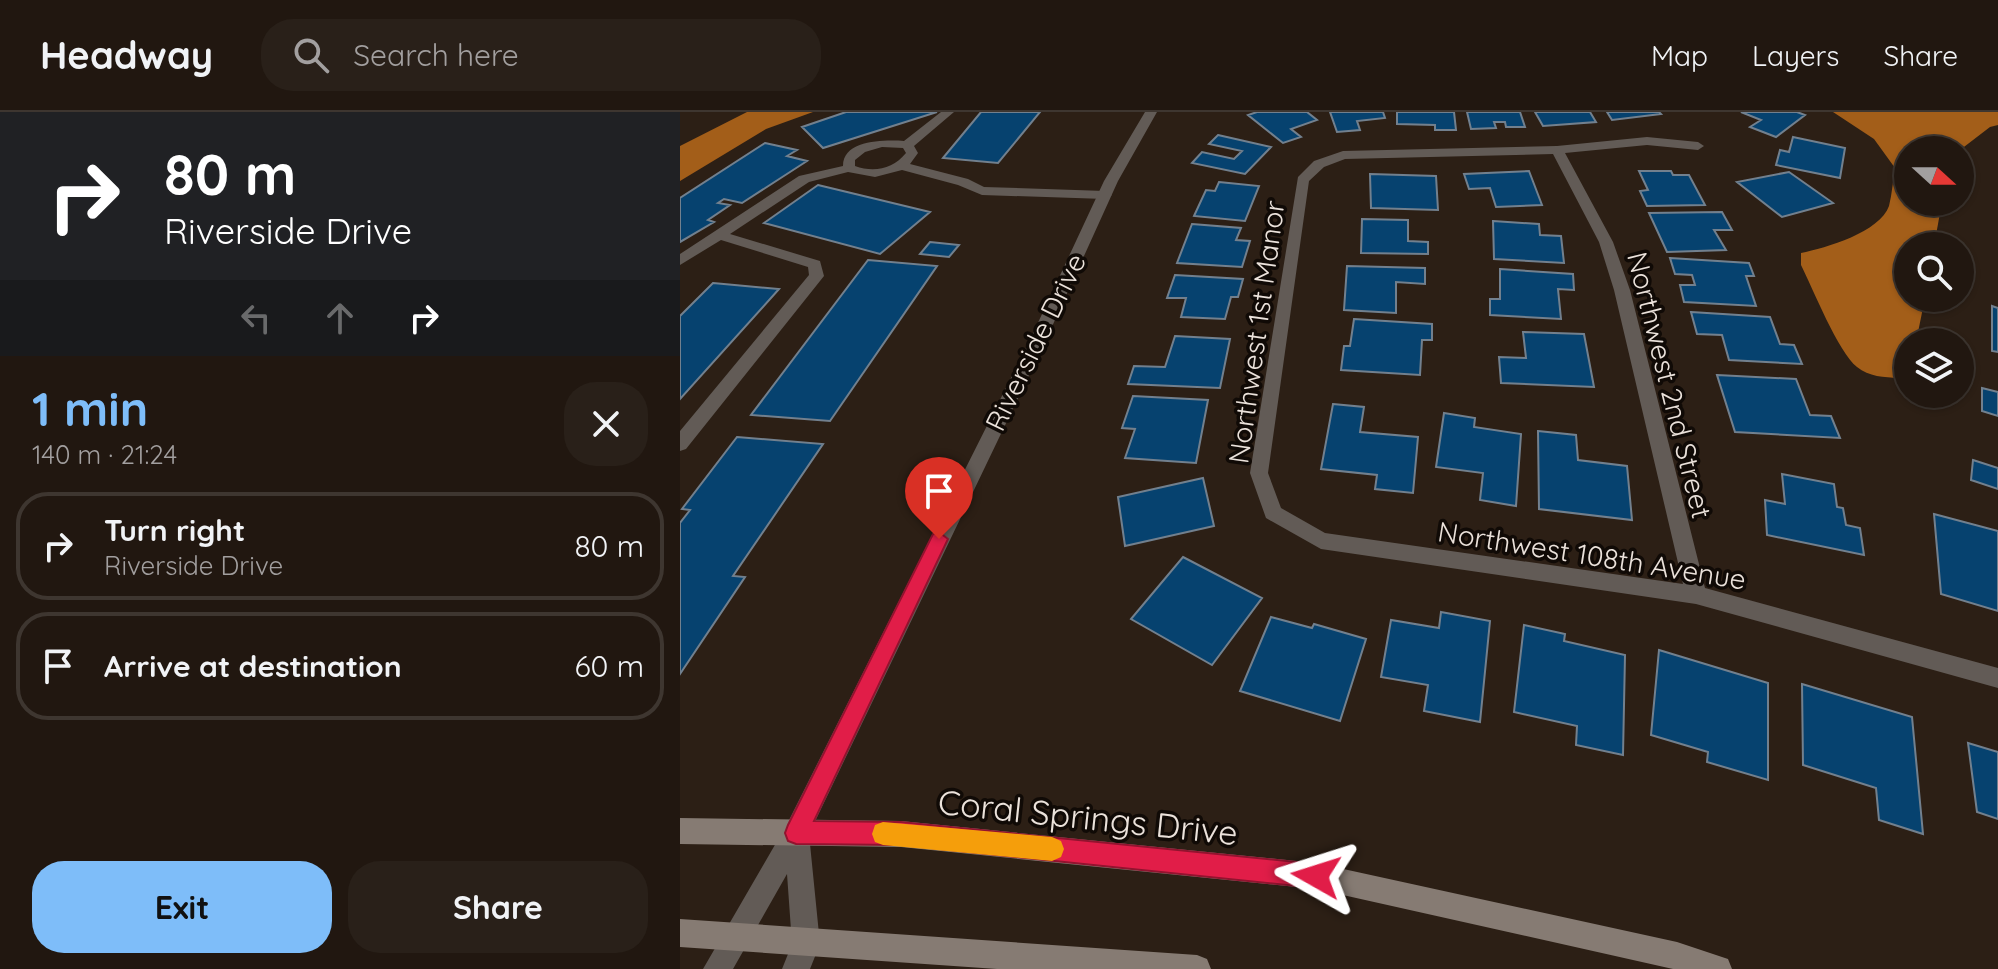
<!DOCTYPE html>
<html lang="en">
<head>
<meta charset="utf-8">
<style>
  :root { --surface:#211710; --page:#292019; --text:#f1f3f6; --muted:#a29f9f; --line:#3e3630; --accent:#7ebdf9 }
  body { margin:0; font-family:Quicksand,sans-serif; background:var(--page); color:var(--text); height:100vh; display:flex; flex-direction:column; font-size:30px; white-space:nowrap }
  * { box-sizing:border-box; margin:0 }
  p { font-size:26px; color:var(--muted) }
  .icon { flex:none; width:44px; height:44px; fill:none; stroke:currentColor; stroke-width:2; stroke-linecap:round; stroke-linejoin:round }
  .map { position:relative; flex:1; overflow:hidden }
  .drawer { display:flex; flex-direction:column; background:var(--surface); width:680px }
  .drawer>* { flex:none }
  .top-card { background:#202124; color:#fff; overflow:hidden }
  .needle { width:52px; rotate:111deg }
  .tools { position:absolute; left:1214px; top:24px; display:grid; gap:16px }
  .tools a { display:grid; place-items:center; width:80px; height:80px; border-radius:50%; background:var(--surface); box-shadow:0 2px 6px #0004,0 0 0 2px var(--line); font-size:40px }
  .pin { position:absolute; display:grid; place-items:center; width:68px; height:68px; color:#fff; margin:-82px -34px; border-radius:50% 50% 50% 0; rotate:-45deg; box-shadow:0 0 8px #0007 }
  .pin .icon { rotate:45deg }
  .me { position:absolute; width:88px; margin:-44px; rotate:276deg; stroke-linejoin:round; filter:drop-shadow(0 0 6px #0008) }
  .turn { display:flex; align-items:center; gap:28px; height:168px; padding:0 32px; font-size:36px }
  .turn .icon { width:104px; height:104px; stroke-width:2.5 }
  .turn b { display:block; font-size:56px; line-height:68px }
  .lanes { display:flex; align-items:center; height:76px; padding:0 32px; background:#0003; justify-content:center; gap:40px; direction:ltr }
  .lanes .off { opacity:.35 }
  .round { display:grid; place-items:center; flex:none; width:84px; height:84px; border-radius:32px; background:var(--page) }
  .headline { display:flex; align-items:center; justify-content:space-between; height:136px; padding:0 32px }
  h1 { font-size:48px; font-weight:700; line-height:60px; color:var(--accent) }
  .button { display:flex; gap:16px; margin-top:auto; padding:16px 32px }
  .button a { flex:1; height:92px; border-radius:32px; background:var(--accent); color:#111; font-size:32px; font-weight:700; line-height:92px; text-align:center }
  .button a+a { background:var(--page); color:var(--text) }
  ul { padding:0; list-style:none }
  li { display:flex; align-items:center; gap:24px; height:108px; margin:0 16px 12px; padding:0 16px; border:4px solid var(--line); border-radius:32px }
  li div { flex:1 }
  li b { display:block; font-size:30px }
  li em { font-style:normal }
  header { display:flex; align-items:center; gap:48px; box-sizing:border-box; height:112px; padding:0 40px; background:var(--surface); border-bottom:2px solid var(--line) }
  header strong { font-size:38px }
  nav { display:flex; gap:44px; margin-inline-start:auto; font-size:28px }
  .search { width:560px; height:72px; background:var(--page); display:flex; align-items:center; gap:20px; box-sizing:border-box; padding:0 28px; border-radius:32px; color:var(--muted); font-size:30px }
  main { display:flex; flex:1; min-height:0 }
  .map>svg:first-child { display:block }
  .water { fill:#a35e19 }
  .building { fill:#06426f; stroke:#72808e; stroke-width:2 }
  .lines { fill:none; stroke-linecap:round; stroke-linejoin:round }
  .minor { fill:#625b56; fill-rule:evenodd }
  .tertiary { fill:#625b56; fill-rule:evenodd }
  .secondary { fill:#867b73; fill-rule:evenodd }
  .route { fill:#e11d48; stroke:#92132f; stroke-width:2 }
  .slow { fill:#f59e0b }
  .labels { text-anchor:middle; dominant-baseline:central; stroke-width:7; stroke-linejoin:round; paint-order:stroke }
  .street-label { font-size:28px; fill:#ebe2db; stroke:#100a06 }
  .near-street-label { font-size:34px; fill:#ebe2db; stroke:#100a06 }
</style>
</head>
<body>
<header>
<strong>Headway</strong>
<div class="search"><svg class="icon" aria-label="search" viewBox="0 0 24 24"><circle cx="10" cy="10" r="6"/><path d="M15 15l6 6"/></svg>Search here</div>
<nav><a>Map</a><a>Layers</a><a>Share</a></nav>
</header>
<main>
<section class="drawer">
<div class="top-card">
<div class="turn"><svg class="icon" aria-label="right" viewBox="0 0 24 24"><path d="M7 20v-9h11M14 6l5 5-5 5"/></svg><div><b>80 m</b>Riverside Drive</div></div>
<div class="lanes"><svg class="icon off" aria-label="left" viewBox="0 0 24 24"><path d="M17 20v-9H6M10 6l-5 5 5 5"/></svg><svg class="icon off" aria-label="ahead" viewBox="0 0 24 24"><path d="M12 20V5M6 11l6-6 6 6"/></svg><svg class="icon" aria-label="right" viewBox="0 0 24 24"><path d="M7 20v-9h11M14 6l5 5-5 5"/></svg></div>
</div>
<div class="headline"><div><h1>1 min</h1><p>140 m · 21:24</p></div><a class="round"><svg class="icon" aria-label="close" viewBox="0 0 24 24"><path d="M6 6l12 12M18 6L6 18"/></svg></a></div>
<ul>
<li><svg class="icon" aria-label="right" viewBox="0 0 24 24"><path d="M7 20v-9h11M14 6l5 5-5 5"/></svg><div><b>Turn right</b><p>Riverside Drive</p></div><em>80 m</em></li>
<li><svg class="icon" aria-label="arrive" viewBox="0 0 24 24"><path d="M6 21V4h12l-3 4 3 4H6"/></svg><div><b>Arrive at destination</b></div><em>60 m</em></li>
</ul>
<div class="button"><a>Exit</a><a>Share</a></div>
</section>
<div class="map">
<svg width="1318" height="857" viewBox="0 0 1318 857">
  <rect width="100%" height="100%" fill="#2c1f15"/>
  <!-- water -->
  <path class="water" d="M67,0H133L86,17L0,69V34Z
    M1153,0H1318V13L1310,15L1280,38H1228V90H1262L1254,134H1228V186H1245L1236,230H1228V253L1219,266C1204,265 1189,265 1177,255C1158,240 1133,177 1121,153V141C1146,136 1200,120 1209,94C1212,82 1213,68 1215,56L1194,27Z"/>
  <!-- building -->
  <path class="building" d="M166,0H257L143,36L122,15Z
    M301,0H360L318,51L263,46Z
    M577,0H627L637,8L611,17L621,25L603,31L568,3Z
    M650,0H703L705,6L677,9L680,18L657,20Z
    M717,0H774L776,18H755V13L717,12Z
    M787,0H840L845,15H826L825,10H814L816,16L791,17Z
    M855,0H910L916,10L863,14Z
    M927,0H979L981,2L932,8Z
    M1061,0H1117L1125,3L1096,25L1070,15L1081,8Z
    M538,23L591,35L565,62L512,51L522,40L554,47L562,39L529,32Z
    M1113,25L1165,36L1160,66L1096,53L1100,38L1109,40Z
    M85,31L117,38L107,44L127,49L62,91L44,87L38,91L50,93L28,108L34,110L0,130V86Z
    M849,59L862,93L816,95L810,76L789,77L784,62Z
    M959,59H991L993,63H1009L1025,93L967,94L960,79L968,78Z
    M1109,60L1153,91L1102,105L1057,70Z
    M690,62L756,64L758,98L691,96Z
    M539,70L579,74L565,109L514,104L526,78L535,79Z
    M138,73L250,100L200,142L84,111Z
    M1042,100L1052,118H1034L1046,138L987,140L969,101Z
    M682,107L728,108V129L748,130V142L681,141Z
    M813,109L859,112L860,123L881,124L884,151L814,147Z
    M512,112L561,116L556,128L570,129L562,155L497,151Z
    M250,130L279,133L269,145L240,142Z
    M990,146L1069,151L1074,164H1066L1076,194L1004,190L1000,173H1015L1012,163L995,162Z
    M188,148L257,154L150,309L71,303Z
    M667,154L745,156V172L716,170V201L664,198Z
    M820,157L893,162L894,178L878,177L881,207L810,203V187H820Z
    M495,163L563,167L558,185H551L545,207L501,205L506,186H487Z
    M33,171L99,177L0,287V204Z
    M1312,194L1318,196V240L1312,239Z
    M1011,200L1090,205L1100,232L1114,233L1122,252L1049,248L1042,223L1017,222Z
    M674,207L752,212V228H742L740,263L661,258L664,234H670Z
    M843,220L904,222L914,275L821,271L819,245L846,246Z
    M495,224L550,227L540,276L448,272L454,254L485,255Z
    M1037,263L1116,267L1130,303L1151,304L1160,326L1055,320Z
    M1302,276L1318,280V304L1302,299Z
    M453,284L528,288L516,351L445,346L455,317L442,316Z
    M653,292L684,295L680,320L738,325L733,381L695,377L697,363L641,357Z
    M764,301L795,306L794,315L841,322L836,394L800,388L803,361L756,355Z
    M858,319L896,323L898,348L947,354L952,408L859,397Z
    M57,325L143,332L53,464L65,465L0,562V411L10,398L2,397Z
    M1293,348L1318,356V377L1291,368Z
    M1102,362L1154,372L1157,395L1163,396L1166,413L1180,416L1184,443L1087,423L1085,388L1105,392Z
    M523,366L534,414L445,434L438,385Z
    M1254,402L1318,419V499L1261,482Z
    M503,445L582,486L532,553L451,507Z
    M761,500L810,509L800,610L744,599L748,573L701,565L711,508L759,516Z
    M591,505L632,516L634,512L686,527L660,609L560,579Z
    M844,513L885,522L884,529L945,543L943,643L896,633L897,614L834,600Z
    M979,538L1088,571V668L1027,650L1028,640L971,623Z
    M1122,572L1232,605L1243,722L1199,708L1196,676L1123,653Z
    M1288,631L1318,640V707L1297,700Z"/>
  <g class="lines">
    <!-- minor -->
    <path class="minor" d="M261,0H274L234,34L238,41L230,52L288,67L304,75L425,79L432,83L425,87L302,83L278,73L222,58L195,65L168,60L129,70L50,122L140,149L144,164L6,337L0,339V319L129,163L128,155L41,128L0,153V142L119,64L163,54C163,27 206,28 224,29ZM202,35L223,36L226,41C213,57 194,61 175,54V48L185,40Z
      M967,25L1018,30L1024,34L1018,38L967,33L885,41L933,130L950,178L1025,476L1318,556V576L1016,492L641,437L586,406L570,361L618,65L634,49L663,39L877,34ZM873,42L919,130L934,178L1003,472L645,421L601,396L588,361L629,69L644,55L665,47Z"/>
    <!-- tertiary -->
    <path class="tertiary" d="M465,0H477L438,69L365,230L129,722L140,832L130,857H102L112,832L107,762L53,857H23L107,712L349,230L424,69Z"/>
    <!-- secondary -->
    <path class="secondary" d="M0,706L221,709L636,751L997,830L1048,847L1052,857H993L636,777L221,735L0,732Z
      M0,807L517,843L527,847L531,857H317L0,835Z"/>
  </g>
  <!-- route -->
  <path class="route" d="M259,420L268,427L134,709L221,710L636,752L644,755L648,764L644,772L636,776L221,733L116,732L108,729L105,721L108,713L253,422Z"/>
  <!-- slow -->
  <path class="slow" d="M203,710L372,725L381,729L384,737L381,745L372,749L203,733L195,730L192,722L195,713Z"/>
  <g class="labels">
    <!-- street labels -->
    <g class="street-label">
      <text transform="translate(576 220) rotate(-82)">Northwest 1st Manor</text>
      <text transform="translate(355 230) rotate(-64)">Riverside Drive</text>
      <text transform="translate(990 273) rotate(76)">Northwest 2nd Street</text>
      <text transform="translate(912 443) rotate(9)">Northwest 108th Avenue</text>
    </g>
    <!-- near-street labels -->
    <g class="near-street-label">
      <text transform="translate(408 705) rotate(6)">Coral Springs Drive</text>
    </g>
  </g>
</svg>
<div class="tools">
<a><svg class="needle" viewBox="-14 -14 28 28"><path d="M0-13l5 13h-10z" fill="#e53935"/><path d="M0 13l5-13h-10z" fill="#a29f9f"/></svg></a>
<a><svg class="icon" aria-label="search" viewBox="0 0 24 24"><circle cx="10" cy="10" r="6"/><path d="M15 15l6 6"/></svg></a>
<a><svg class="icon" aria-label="layers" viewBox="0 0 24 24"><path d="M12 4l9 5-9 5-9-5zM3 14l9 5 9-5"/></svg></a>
</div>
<div class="pin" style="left:259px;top:427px;background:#d93025"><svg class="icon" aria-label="arrive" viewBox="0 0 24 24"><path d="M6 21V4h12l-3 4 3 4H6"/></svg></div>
<svg class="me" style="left:636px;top:764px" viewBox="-20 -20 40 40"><path d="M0-17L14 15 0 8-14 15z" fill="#e11d48" stroke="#fff" stroke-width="4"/></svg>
</div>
</main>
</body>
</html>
